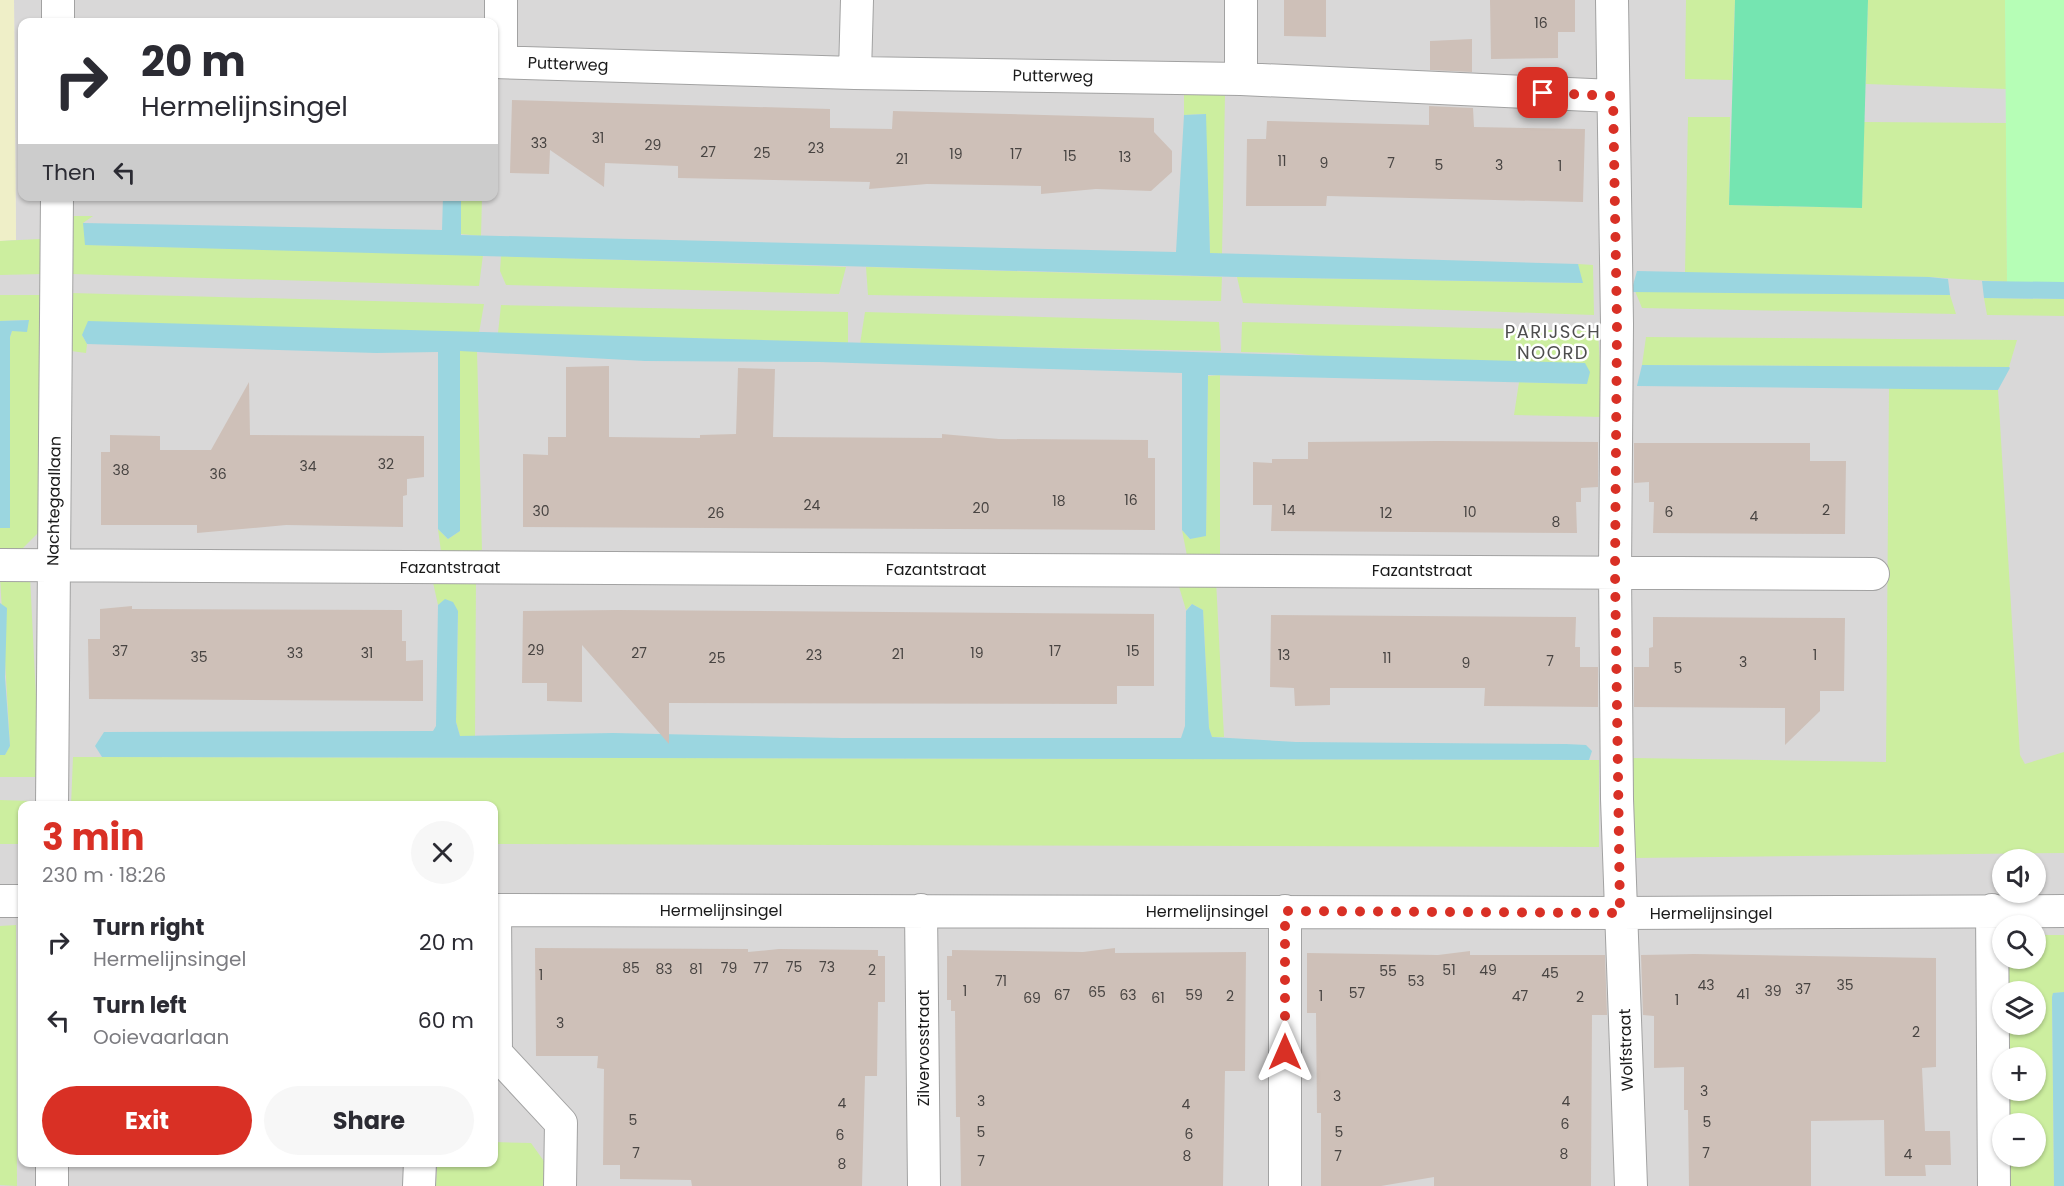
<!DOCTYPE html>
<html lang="en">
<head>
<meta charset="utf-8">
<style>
  :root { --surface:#fff; --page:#f7f7f7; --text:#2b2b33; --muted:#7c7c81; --accent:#d93025 }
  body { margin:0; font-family:Poppins,sans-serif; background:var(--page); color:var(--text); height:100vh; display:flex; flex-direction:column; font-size:22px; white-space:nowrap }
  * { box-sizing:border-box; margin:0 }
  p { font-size:20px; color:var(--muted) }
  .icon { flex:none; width:33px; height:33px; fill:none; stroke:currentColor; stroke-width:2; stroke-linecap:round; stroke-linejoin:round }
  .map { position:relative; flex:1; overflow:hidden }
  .details { position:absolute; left:18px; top:801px; width:480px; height:366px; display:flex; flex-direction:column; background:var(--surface); border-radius:12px; box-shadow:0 2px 4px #0004 }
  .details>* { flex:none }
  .guide { position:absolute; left:18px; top:18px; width:480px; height:183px; border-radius:12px; box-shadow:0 2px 4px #0004; background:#fff; color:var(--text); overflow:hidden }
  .tools { position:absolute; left:1992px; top:849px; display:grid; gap:12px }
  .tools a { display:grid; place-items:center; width:54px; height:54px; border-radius:50%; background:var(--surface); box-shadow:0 2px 4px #0004; font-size:30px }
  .pin { position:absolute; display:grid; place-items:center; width:51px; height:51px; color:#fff; margin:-26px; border-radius:12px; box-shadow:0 3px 9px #0006 }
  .me { position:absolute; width:66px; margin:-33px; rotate:0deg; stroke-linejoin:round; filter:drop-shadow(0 0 4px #0008) }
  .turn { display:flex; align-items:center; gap:21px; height:126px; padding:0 24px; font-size:27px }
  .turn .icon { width:78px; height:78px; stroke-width:2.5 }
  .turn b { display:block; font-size:42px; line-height:51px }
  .then { display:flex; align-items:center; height:57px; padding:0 24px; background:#0003; gap:12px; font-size:22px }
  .round { display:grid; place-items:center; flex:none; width:63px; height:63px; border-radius:32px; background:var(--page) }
  .head { display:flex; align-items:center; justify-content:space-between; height:102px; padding:0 24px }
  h1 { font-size:36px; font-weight:700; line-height:45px; color:var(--accent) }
  .primary-button { display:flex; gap:12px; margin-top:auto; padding:12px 24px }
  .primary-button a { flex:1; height:69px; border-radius:36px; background:var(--accent); color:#fff; font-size:24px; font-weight:700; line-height:69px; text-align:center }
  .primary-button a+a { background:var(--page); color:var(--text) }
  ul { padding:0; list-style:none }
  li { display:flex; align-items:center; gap:18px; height:78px; padding:0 24px }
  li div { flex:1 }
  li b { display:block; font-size:22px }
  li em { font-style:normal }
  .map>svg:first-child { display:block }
  .residential { fill:#d9d8d8; fill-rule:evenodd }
  .farmland { fill:#efefc8 }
  .grass { fill:#ccee9f }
  .park { fill:#b6feb6 }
  .pitch { fill:#75e5b1 }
  .water { fill:#9bd6e0 }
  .building { fill:#cec0b8 }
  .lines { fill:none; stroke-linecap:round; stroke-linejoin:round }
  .minor-casing { stroke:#a2a2a2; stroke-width:34 }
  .minor { stroke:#fff; stroke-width:32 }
  .route { stroke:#d93025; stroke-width:10; stroke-dasharray:0 18 }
  .labels { text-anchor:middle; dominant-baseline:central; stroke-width:5; stroke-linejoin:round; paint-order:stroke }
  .number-label { font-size:14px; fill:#484442 }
  .street-label { font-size:16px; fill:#1b1b1b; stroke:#fff }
  .neighbourhood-label { font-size:18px; letter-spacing:1.5px; fill:#4e4e4e; stroke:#fff }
</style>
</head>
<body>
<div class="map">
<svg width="2064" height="1186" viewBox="0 0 2064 1186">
  <rect width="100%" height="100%" fill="#eee8df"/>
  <!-- residential -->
  <path class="residential" d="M14,0H2064V1186H0V241L16,239ZM22,22H494V196H22ZM22,806H494V1162H22ZM2002,860H2036V892H2002ZM2002,926H2036V958H2002ZM2002,992H2036V1024H2002ZM2002,1058H2036V1090H2002ZM2002,1124H2036V1156H2002Z"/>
  <!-- farmland -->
  <path class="farmland" d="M0,0H14L16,240L0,241Z"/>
  <!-- grass -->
  <path class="grass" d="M1686,0H1735L1732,80L1685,79Z
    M1868,0H2005L2006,89L1866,84Z
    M1184,95H1225L1222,254L1210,253L1205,114L1184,115Z
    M1688,117H1730L1729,205L1862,208L1864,122L2006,123L2007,282L1929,277L1685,273Z
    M461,197H482L481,236L461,234Z
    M73,216H93L83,223L90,245L483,255L479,286L72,274Z
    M40,239L43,274L0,275V241Z
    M501,256L846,267L839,294L506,285L500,271Z
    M1578,264L1593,265L1594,315L1243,303L1237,277L1582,283Z
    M866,267L1222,277L1221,301L868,295Z
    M1635,291L1950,295L1956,314L1642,308Z
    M71,293L484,304L479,333L82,335L87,344L86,353L71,351Z
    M0,295H41L40,531L20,551H0V528H10V337L12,331L28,320L0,321Z
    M1984,298L2064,299V316L1987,315Z
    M501,305L848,312V343L498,333Z
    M865,312L1219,322L1221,351L860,344Z
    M1242,322L1598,331L1603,417L1514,415L1519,382L1587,384L1289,353L1241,352Z
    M1646,337L2017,340L2009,367L1642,365Z
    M477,350L482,550L442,559L438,529L448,539L460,531V351Z
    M1220,375V556L1188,561L1182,530L1190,539L1206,535L1208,376Z
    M1889,387L1998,390L2020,755L2025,764L2064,752V853L1634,858L1632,758L1886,762Z
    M0,577H30L40,777H0V755H5L10,745Z
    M476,577L475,736H460L456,722L458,612L445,600L438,605L432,578Z
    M1177,580H1216L1224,737H1212L1209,729L1203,610L1192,604L1186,610Z
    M73,757L1599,760V847L494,844V806H71Z
    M0,800L31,801V805L22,806V844H0Z
    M16,925L17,1186L0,1185V926Z
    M2036,935H2064V992L2054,993L2052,997L2054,1186H2008V1157L2036,1156V1124L2007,1123V1091L2036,1090V1058L2007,1057L2006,1025L2036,1024V992L2006,991V959L2036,958Z
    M494,1142L531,1143L546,1164V1186H436L437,1166L440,1163L494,1162Z"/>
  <!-- park -->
  <path class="park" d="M2005,0H2064V282H2007Z"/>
  <!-- pitch -->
  <path class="pitch" d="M1735,0H1868L1862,208L1729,205Z"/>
  <!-- water -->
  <path class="water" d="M1206,114L1210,253L1578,264L1583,283L1237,277L85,245L83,223L442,230L443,197L461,196V235L1176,252L1184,115Z
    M1637,271L1929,277L1948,279L1950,295L1631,292Z
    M1982,281L2064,282V299L1984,298Z
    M29,320L27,332L12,331L10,337V528H0V321Z
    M88,321L1585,363L1590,372L1587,384L1208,375L1206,536L1190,539L1182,530V373L819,362L645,361L460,351V531L448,539L438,529V352L376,353L87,344L82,335Z
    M1642,365L2009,367L2010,368L1998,390L1637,386Z
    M445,599L453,602L458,611L456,722L460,736L613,733L842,738H1181L1185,726L1186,611L1192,604L1203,610L1209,728L1212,737L1296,742L1566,744L1586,745L1592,751L1589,760L102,757L95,746L104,732L433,731L436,726L438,605Z
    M0,603L7,608L5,677L10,746L5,755H0Z
    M2064,992V1186H2054L2052,997L2053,993Z"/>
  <!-- building -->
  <path class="building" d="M1284,0H1326V37L1284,36Z
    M1490,0H1575V32H1558V58L1491,59Z
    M1472,39V72L1430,70V41Z
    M512,100L830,109V128L892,129L893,111L1154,118V132L1172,151V172L1151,191L1096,189L1041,194V186L927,184L869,189L870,182L678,178V166L605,163L604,187L550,150L549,174L510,173Z
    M1429,106L1473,108L1474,127L1585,129L1583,202L1327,196L1326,206H1246L1247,139H1266L1267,121L1429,125Z
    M609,366V437L700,438V435L736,434L738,368L775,369L773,437L942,438V434L999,439L1148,440V458H1155V530L523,527V454L548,455V437H566V367Z
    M249,382L250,435L424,436V477L407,479V495L403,496V527L286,525L197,533V525H101V452H110V435L160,436V450H211Z
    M1438,441L1598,442V487L1581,488V502H1576L1577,533L1271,531L1272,505H1253V462L1272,463V459H1308V442Z
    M1634,443H1810V461H1846L1845,534L1653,533L1654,502H1649V482L1634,483Z
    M132,606V609L402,610V641H406V661L423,660V701L89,699L88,639H100V609Z
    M617,610L1154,614V686H1117V704L669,703V744L582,645V702L547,701V683H522L523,611Z
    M1271,615L1576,617L1575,647H1580V667H1598V707L1484,706L1485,688H1330V705L1295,706L1294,688L1270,687Z
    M1653,617L1845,618L1844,691H1820V711L1785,745V708L1634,707V667H1649V648L1653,647Z
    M535,948L748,949V952L779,949L878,950V956H885V1002H878L877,1076H865L862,1186H692L691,1180L620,1179V1165H603L604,1069L597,1068L598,1056H536Z
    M1115,948V953L1246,952L1245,1071H1225L1223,1186H961L960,1117H956L955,1011H951V1000H947V956H952V950L1083,952Z
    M1470,951V955H1605L1607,1015H1592L1591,1186H1434V1177L1381,1186H1321V1113H1317L1316,1013H1307V953L1438,955Z
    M1694,954L1936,958V1067L1922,1068L1925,1131H1950L1951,1165H1925L1926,1176H1885L1884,1120L1811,1121V1186H1689L1688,1110H1684V1067L1654,1068V1016L1643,1015L1641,955Z"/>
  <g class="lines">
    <!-- minor casing -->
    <g class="minor-casing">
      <path id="minor" d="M501,0V62
        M1612,0L1617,324L1615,571L1617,799L1631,1186
        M58,22V0
        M494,62L855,73L1241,79L1613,96
        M855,73L857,0
        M1241,79V0
        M0,565L1873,574
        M52,806L57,196
        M0,901H22
        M494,910L1620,913L2064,911
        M495,910L496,1053L561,1123L560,1186
        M921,910L924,1186
        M1992,910L1994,1186
        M1285,911V1186
        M52,1162V1186
        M419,1186L420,1162"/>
    </g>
    <!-- minor -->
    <use href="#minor" class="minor"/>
  </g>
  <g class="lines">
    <!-- route -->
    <path class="route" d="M1285,1052V911L1620,913L1615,571L1617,324L1613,96L1543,93"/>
  </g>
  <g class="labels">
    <!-- number labels -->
    <g class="number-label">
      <text x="1541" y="23">16</text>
      <text x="598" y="138">31</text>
      <text x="539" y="143">33</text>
      <text x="653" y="145">29</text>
      <text x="816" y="148">23</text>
      <text x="708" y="152">27</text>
      <text x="762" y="153">25</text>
      <text x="956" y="154">19</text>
      <text x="1016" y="154">17</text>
      <text x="1070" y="156">15</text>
      <text x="1125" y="157">13</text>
      <text x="902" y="159">21</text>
      <text x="1282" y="161">11</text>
      <text x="1324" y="163">9</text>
      <text x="1391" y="163">7</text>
      <text x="1439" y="165">5</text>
      <text x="1499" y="165">3</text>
      <text x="1560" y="166">1</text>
      <text x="386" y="464">32</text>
      <text x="308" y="466">34</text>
      <text x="121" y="470">38</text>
      <text x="218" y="474">36</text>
      <text x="1131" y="500">16</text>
      <text x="1059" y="501">18</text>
      <text x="812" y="505">24</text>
      <text x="981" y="508">20</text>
      <text x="1289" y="510">14</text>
      <text x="1826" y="510">2</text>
      <text x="541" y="511">30</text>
      <text x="1470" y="512">10</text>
      <text x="1669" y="512">6</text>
      <text x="716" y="513">26</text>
      <text x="1386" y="513">12</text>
      <text x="1754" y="516">4</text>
      <text x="1556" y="522">8</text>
      <text x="536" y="650">29</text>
      <text x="120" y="651">37</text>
      <text x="1055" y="651">17</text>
      <text x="1133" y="651">15</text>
      <text x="295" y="653">33</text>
      <text x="367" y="653">31</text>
      <text x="639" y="653">27</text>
      <text x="977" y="653">19</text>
      <text x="898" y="654">21</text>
      <text x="814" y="655">23</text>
      <text x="1284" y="655">13</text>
      <text x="1815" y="655">1</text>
      <text x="199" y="657">35</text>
      <text x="717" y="658">25</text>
      <text x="1387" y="658">11</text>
      <text x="1550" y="661">7</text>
      <text x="1743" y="662">3</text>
      <text x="1466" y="663">9</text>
      <text x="1678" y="668">5</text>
      <text x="794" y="967">75</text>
      <text x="827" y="967">73</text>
      <text x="631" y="968">85</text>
      <text x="729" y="968">79</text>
      <text x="761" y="968">77</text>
      <text x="664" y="969">83</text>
      <text x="696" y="969">81</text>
      <text x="872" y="970">2</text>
      <text x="1449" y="970">51</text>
      <text x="1488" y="970">49</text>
      <text x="1388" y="971">55</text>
      <text x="1550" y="973">45</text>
      <text x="541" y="975">1</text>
      <text x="1001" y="981">71</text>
      <text x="1416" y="981">53</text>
      <text x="1706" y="985">43</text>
      <text x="1845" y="985">35</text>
      <text x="1803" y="989">37</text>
      <text x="965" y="991">1</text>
      <text x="1773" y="991">39</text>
      <text x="1097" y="992">65</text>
      <text x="1357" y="993">57</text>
      <text x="1743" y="994">41</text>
      <text x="1062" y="995">67</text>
      <text x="1128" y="995">63</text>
      <text x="1194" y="995">59</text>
      <text x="1230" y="996">2</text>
      <text x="1321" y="996">1</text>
      <text x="1520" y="996">47</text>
      <text x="1580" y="997">2</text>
      <text x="1032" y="998">69</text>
      <text x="1158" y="998">61</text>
      <text x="1677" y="1000">1</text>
      <text x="560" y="1023">3</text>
      <text x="1916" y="1032">2</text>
      <text x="1704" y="1091">3</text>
      <text x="1337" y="1096">3</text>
      <text x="981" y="1101">3</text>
      <text x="1566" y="1101">4</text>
      <text x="842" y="1103">4</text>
      <text x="1186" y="1104">4</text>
      <text x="633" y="1120">5</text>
      <text x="1707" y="1122">5</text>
      <text x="1565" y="1124">6</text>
      <text x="981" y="1132">5</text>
      <text x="1339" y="1132">5</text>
      <text x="1189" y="1134">6</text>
      <text x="840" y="1135">6</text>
      <text x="636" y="1153">7</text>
      <text x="1706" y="1153">7</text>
      <text x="1564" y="1154">8</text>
      <text x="1908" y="1154">4</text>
      <text x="1187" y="1156">8</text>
      <text x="1338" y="1156">7</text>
      <text x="981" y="1161">7</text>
      <text x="842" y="1164">8</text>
    </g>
    <!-- street labels -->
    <g class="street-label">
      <text transform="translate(568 64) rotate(2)">Putterweg</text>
      <text transform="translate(1053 76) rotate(1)">Putterweg</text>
      <text transform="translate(54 501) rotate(-89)">Nachtegaallaan</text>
      <text x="450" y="567">Fazantstraat</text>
      <text x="936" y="569">Fazantstraat</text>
      <text x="1422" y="570">Fazantstraat</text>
      <text x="721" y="910">Hermelijnsingel</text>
      <text x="1207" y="911">Hermelijnsingel</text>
      <text x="1711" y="913">Hermelijnsingel</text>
      <text transform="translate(923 1048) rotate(-90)">Zilvervosstraat</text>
      <text transform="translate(1626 1050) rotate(-92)">Wolfstraat</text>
    </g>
    <!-- neighbourhood labels -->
    <g class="neighbourhood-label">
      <text x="1553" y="331">PARIJSCH<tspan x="1553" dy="21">NOORD</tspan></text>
    </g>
  </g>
</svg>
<div class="tools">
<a><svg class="icon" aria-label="sound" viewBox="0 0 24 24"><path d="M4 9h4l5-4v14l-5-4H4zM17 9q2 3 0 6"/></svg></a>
<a><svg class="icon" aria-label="search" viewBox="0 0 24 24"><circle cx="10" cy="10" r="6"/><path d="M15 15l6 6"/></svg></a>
<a><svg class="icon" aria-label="layers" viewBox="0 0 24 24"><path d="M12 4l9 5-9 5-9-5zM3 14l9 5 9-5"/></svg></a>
<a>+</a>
<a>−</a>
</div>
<div class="pin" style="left:1543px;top:93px;background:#d93025"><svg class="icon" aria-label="arrive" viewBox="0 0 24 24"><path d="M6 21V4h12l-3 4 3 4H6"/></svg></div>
<svg class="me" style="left:1285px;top:1052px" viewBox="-20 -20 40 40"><path d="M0-17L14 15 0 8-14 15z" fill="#d93025" stroke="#fff" stroke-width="4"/></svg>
<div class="guide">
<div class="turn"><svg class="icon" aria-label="right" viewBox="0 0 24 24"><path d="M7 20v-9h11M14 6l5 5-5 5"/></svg><div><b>20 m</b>Hermelijnsingel</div></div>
<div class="then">Then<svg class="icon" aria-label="left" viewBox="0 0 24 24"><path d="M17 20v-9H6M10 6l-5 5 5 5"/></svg></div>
</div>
<section class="details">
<div class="head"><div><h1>3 min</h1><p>230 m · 18:26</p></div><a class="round"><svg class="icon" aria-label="close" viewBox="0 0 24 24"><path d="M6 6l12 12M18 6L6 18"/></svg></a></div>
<ul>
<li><svg class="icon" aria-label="right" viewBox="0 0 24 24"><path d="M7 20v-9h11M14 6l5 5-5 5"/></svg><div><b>Turn right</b><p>Hermelijnsingel</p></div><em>20 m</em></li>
<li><svg class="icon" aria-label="left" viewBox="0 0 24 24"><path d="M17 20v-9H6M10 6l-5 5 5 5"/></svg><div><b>Turn left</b><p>Ooievaarlaan</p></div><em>60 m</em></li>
</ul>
<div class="primary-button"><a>Exit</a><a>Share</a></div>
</section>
</div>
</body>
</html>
